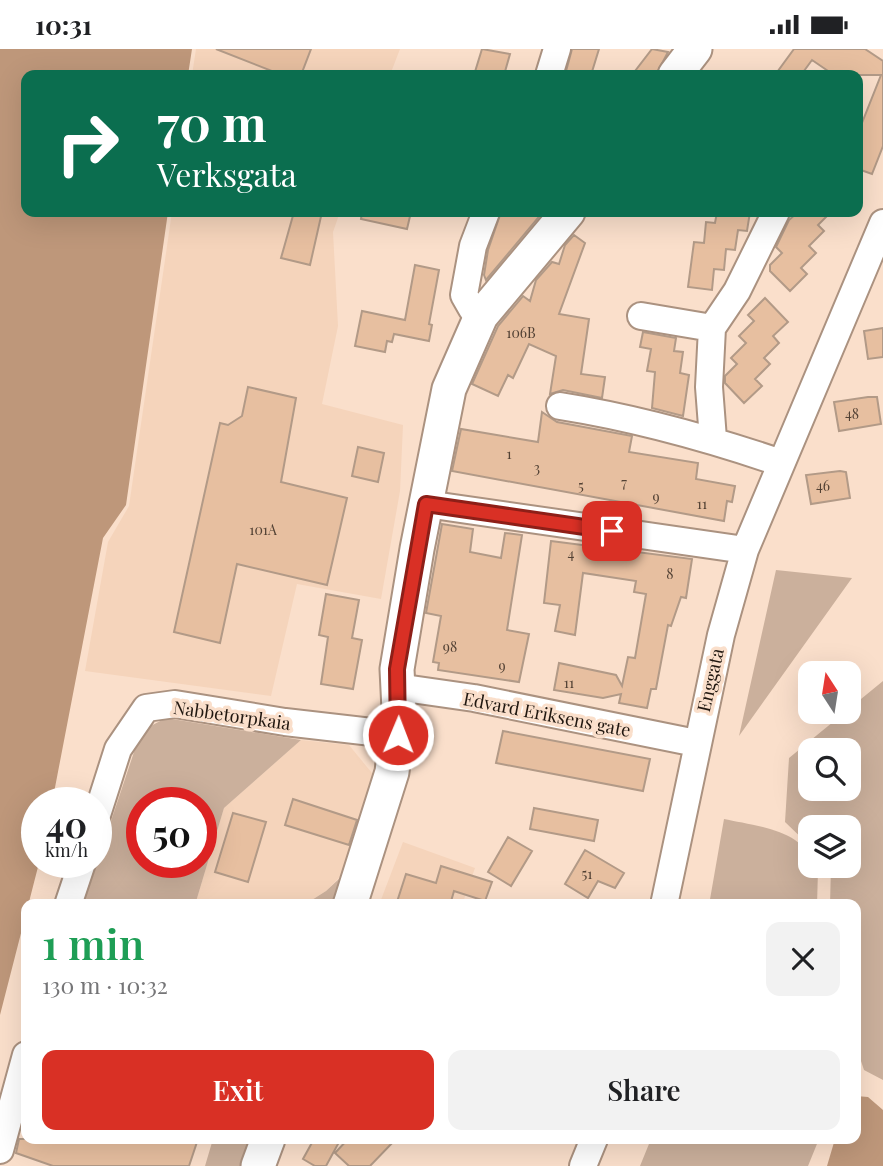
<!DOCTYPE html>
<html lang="en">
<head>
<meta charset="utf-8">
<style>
  :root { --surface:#fff; --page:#f2f2f2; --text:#202124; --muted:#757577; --accent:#d93025 }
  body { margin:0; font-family:"Playfair Display",serif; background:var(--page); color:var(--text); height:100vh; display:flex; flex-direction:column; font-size:26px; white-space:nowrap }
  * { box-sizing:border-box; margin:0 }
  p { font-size:23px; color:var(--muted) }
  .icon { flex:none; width:38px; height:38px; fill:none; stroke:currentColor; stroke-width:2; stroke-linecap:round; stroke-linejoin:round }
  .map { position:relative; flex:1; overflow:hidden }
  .side { position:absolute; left:21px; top:850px; width:840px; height:245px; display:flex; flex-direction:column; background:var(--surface); border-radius:14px; box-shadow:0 7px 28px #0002 }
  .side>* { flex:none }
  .top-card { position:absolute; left:21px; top:21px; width:842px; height:147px; border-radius:14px; box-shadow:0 7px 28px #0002; background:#0b6e4f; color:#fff; overflow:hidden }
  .needle { width:46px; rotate:348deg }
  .tools { position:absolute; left:798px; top:612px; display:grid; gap:14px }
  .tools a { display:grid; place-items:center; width:63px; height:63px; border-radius:14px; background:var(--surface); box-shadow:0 7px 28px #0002; font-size:35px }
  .speed { position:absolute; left:21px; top:738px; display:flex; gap:14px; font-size:35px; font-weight:700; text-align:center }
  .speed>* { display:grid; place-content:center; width:91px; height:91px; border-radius:50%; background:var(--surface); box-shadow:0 7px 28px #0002; line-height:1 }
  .speed small { font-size:18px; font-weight:400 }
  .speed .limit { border:10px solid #d22; background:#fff; color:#111 }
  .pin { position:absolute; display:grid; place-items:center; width:60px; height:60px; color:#fff; margin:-30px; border-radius:14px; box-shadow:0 4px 10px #0006 }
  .me { position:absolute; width:77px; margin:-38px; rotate:1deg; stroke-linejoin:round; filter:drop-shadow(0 0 5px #0008) }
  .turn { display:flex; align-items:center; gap:24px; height:147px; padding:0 21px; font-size:32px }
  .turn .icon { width:91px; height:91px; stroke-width:2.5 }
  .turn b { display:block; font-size:49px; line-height:60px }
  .round { display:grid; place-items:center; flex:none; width:74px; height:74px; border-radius:14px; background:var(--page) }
  .head { display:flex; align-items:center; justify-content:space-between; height:119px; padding:0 21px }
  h1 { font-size:42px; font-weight:600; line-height:52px; color:#1e9e55 }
  .primary-button { display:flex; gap:14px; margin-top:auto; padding:14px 21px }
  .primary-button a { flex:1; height:80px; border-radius:14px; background:var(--accent); color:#fff; font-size:28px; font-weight:600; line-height:80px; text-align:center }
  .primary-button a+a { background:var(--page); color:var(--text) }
  .status { display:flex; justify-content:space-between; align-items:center; height:49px; padding:0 35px; background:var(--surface); direction:ltr }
  .status svg { height:19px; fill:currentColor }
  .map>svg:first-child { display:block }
  .built { fill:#f5d4bb }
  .green { fill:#cbb09c; fill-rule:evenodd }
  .water { fill:#be977a }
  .building { fill:#e7bfa0; stroke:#b29a87; stroke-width:2 }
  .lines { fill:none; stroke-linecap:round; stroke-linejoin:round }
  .minor-casing { stroke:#ab9280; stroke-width:30 }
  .major-casing { stroke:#ab9280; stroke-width:37 }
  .minor { stroke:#fff; stroke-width:26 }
  .major { stroke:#fff; stroke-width:33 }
  .route-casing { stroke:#8d1f18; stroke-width:18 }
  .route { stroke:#d93025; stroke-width:12 }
  .labels { text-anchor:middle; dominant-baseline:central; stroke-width:7; stroke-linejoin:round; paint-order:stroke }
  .number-label { font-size:14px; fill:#524134 }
  .street-label { font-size:18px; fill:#201710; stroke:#fadfcb }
</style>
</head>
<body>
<div class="status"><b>10:31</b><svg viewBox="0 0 49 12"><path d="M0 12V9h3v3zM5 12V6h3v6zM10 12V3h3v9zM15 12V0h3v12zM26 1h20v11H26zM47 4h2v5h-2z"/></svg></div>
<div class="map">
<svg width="883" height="1117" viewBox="0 0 883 1117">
  <rect width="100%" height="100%" fill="#fadfcb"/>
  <!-- built -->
  <path class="built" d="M196,0H400L390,26H192Z
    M172,163H340L333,183L338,277L322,355L403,376L400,442L381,550L297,535L271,647L85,622L108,493L129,457Z
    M301,691L349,696L376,729L353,815L326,842L304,856H195L224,759Z
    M403,793L475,819L462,856H379Z"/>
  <!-- green -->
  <path class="green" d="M776,521L852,529L739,687Z
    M883,632V1031L864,1021L856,997V856H830L831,817H849V779H810V797L785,773L789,709ZM810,702H849V740H810Z
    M166,669L301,691L224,759L195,856H83L141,682ZM142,754H201V814H142Z
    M724,770C750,776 810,781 810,817L818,821L817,856H709Z
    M354,816L340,856H304L326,842Z
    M213,1090H256L249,1117H205Z
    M651,1090H819L808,1117H640Z"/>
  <!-- water -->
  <path class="water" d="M0,0H192L188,26H26V163H168L126,456L103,489L52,754H37V814H39L0,966Z
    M856,1047L868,1048L883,1061V1117H827L835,1090H856Z"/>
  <!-- building -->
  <path class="building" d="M216,0H311L301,26H282Z
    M482,0L510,5L504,26H474Z
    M572,0H599L591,26H565Z
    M652,0L668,3L656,26H632Z
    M794,0H865L883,12V97L872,125L858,120V84L881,26H834L812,11L801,26H775Z
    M294,163H322L310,216L281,209Z
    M362,163H411L407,180L361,170Z
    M501,163H543L486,231L484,226L488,201Z
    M717,163H750L747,182L738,181L735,201L726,200L724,221L714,220L712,241L688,238L694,193L704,194L706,173L715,174Z
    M798,163H831L818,176L824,182L809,197L816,204L801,219L807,225L790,242L770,222V216L782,204L776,198L789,171Z
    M574,186L585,194L559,265L589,270L581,325L605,328L602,349L563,341L550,345L556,307L529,295L513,329L508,326L498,347L472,335L498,277L523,247L530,252L536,231L552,213L559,215L565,196Z
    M415,216L439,221L429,275L432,276L429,292L394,285L392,293L387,292L385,303L355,297L362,262L405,271Z
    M765,249L788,273L773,287L779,294L764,309L770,315L755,330L762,337L744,354L725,334V327L737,315L731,309L746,294L739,287L754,272L748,266Z
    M883,279V308L868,310L864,282Z
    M643,283L676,289L674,302L683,303L680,324L689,326L683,367L652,359L655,323L647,322L651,300L640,298Z
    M248,338L296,349L281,433L347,449L327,536L237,515L220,594L174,583L220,374L228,376L242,367Z
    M868,348H877L881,375L839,382L834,353Z
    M542,363L557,373L632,387L629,403L698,414L696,430L735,437L732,453L727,452L724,472L452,422L461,380L538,393Z
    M358,398L384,404L378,433L352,427Z
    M840,422L846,423L850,449L811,455L806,426Z
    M442,475L473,480L470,503L501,509L505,484L522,486L507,581L529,585L519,633L438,621L439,614L433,613L441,567L426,564Z
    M551,492L692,510L686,549L681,548L671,577L668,576L656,640H651L647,659L619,654L621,645L603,649L554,641L559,614L616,626L622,637L628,608L635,609L646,545L634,543L636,532L583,524L575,586L555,582L560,556L544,554Z
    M326,545L359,551L352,589L362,591L353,640L321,635L328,588L319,586Z
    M503,682L650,710L643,742L496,714Z
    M293,750L357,771L349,796L285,776Z
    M534,759L598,771L594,792L530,780Z
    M233,764L266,773L248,833L215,823Z
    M508,788L532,802L511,837L488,823Z
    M585,801L624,824L615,839L598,832L588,849L565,835Z
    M441,817L492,833L485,852L454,842L450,856H396L406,825L436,834Z
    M19,1090H198L189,1117H53L16,1104Z
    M314,1090H329L338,1095L326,1117H315L303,1110Z
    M348,1090H396L370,1117H349L335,1104Z"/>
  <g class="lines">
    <!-- minor casing -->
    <g class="minor-casing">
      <path id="minor" d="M549,26L557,0
        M481,267L472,260L464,246L473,197L486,163
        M641,267L712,279
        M560,357C636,369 708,389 781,414
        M713,390L709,338L712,279L737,242L776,163
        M426,455L745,501
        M397,638L474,649L696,694
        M96,769L118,700L146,659L175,655L285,673L398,686
        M68,856L82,814
        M664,856L721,586L745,501L883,174
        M0,1101L26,1006
        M583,1117L594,1090"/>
    </g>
    <!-- major casing -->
    <g class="major-casing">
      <path id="major" d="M675,26L695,0
        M350,856L392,723L399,661L397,620L417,500L449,340L481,267L568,163
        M258,1117L268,1090"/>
    </g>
    <!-- minor -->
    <use href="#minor" class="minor"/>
    <!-- major -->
    <use href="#major" class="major"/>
  </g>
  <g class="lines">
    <!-- route casing -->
    <g class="route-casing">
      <path id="route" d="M398,686L397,620L426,455L612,482"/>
    </g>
    <!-- route -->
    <use href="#route" class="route"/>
  </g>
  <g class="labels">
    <!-- number labels -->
    <g class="number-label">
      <text x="521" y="283">106B</text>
      <text x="852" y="364">48</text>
      <text x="509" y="404">1</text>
      <text x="537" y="418">3</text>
      <text x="624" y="433">7</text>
      <text x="581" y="436">5</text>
      <text x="823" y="436">46</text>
      <text x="656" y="447">9</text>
      <text x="702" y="454">11</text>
      <text x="263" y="480">101A</text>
      <text x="571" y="504">4</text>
      <text x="670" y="524">8</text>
      <text x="450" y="597">98</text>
      <text x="502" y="616">9</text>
      <text x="569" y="633">11</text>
      <text x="587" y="824">51</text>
    </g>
    <!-- street labels -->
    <g class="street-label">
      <text transform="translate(710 631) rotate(-77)">Enggata</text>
      <text transform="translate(547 665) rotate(11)">Edvard Eriksens gate</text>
      <text transform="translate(232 666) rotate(8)">Nabbetorpkaia</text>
    </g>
  </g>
</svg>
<div class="tools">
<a><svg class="needle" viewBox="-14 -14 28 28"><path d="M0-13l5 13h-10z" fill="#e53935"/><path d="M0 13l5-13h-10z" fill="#757577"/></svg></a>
<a><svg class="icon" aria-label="search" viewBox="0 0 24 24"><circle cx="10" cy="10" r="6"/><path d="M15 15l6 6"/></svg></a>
<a><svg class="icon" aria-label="layers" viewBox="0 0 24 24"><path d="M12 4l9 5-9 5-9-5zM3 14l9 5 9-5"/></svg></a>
</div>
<div class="speed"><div>40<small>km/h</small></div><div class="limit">50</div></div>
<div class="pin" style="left:612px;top:482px;background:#d93025"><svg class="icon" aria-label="arrive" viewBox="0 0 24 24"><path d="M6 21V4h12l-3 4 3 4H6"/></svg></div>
<svg class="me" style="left:398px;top:686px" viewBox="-20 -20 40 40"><circle r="17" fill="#d93025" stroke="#fff" stroke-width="3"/><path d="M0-11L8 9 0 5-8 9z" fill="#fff"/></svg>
<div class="top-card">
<div class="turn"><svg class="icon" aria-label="right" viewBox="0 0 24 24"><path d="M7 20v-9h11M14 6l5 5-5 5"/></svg><div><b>70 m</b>Verksgata</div></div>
</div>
<section class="side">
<div class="head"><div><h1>1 min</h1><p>130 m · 10:32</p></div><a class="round"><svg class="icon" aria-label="close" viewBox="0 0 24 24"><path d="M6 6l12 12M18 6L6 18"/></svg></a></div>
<div class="primary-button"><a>Exit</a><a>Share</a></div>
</section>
</div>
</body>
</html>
